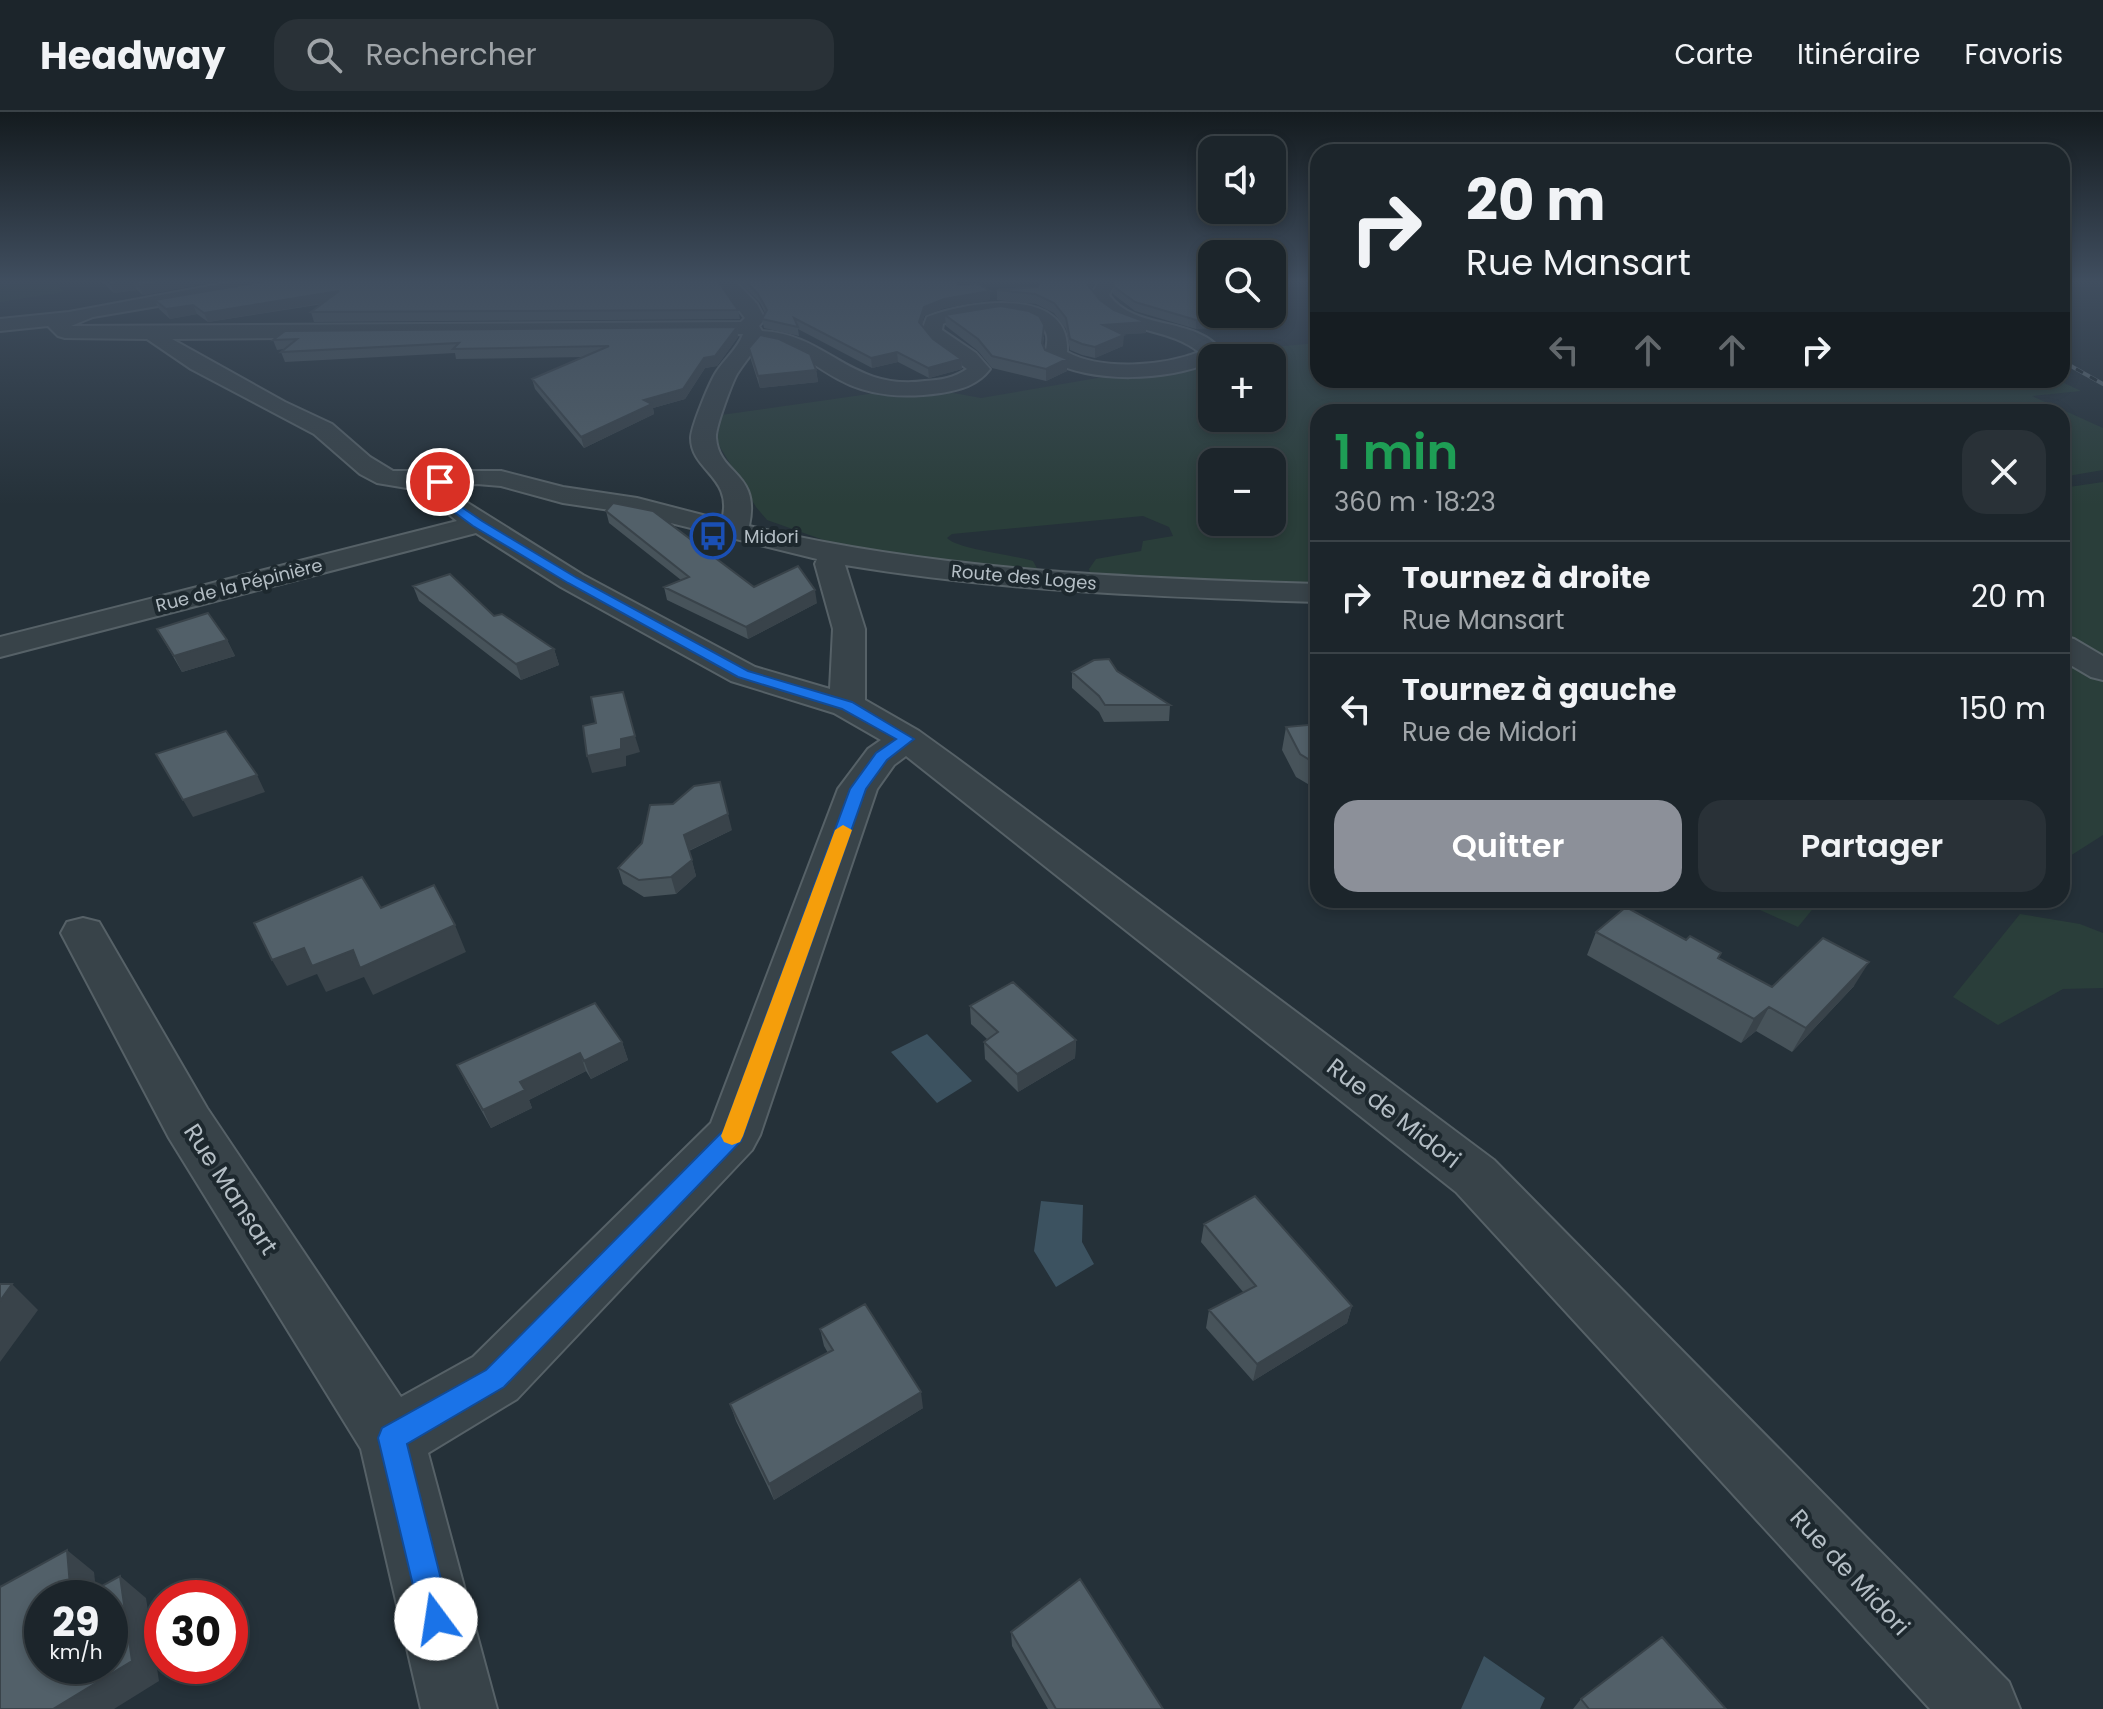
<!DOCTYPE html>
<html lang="fr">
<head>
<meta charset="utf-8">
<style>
  :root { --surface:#1c252b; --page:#293137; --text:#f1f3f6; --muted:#a0a5a9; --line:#3a4247; --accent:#8c9099 }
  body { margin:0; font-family:Poppins,sans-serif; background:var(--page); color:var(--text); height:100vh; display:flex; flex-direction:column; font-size:30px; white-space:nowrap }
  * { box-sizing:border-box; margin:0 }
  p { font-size:26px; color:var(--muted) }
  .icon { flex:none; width:44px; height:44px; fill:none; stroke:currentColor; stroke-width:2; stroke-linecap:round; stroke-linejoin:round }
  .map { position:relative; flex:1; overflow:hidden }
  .details { position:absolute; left:1310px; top:292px; width:760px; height:504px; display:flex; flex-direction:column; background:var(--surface); border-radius:24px; box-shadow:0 4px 12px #0003,0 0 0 2px var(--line) }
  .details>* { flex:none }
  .guide { position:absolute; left:1310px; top:32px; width:760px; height:244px; border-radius:24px; box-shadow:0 4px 12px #0003,0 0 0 2px var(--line); background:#1c252b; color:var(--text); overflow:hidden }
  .controls { position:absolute; left:1198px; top:24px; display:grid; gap:16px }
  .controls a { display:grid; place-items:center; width:88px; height:88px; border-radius:16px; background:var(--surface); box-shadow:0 4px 12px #0003,0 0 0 2px var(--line); font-size:40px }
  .speed { position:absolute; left:24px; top:1468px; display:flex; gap:16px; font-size:40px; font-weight:700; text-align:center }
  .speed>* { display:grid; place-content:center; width:104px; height:104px; border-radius:50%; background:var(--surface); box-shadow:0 4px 12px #0003,0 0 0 2px var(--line); line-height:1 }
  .speed small { font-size:20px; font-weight:400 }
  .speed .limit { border:12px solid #d22; background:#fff; color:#111 }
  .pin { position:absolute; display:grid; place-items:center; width:68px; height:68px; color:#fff; margin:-34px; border:4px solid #fff; border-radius:50%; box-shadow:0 2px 8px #0007 }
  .me { position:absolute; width:88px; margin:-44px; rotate:346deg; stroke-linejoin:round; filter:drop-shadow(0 0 6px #0008) }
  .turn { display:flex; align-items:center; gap:28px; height:168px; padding:0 24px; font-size:36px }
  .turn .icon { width:104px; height:104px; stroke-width:2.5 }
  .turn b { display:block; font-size:56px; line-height:68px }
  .lanes { display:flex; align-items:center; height:76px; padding:0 24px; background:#0003; justify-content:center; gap:40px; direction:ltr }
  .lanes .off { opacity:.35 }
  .round { display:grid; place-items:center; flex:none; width:84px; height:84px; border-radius:24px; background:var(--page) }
  .head { display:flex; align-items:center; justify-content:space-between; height:136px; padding:0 24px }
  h1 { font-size:48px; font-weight:600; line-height:60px; color:#1e9e55 }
  .primary-button { display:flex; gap:16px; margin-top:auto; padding:16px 24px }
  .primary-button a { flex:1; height:92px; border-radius:24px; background:var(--accent); color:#fff; font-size:32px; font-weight:600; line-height:92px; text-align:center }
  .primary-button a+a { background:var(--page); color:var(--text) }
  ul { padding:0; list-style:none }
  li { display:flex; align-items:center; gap:24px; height:112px; padding:0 24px; border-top:2px solid var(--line) }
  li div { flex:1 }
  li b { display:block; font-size:30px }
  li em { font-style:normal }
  header { display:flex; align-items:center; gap:48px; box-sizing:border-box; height:112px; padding:0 40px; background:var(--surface); border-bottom:2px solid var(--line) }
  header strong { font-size:38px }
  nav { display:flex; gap:44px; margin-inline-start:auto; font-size:28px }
  .search { width:560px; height:72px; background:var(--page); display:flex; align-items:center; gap:20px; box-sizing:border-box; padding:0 28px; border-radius:24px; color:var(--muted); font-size:30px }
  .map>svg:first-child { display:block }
  .green { fill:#2a3e3a; fill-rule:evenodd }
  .water { fill:#3c5260 }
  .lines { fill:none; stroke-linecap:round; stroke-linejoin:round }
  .minor-casing { stroke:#566167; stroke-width:4 }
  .minor { fill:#384349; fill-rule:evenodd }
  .rail-casing { stroke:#5b6870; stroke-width:4 }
  .rail { stroke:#1d282e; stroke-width:3; stroke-dasharray:8; stroke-linecap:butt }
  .wall { fill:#47535a }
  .shaded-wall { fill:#39434a }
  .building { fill:#526069; stroke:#39434a; stroke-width:2 }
  .route { fill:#1a73e8; stroke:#114b97; stroke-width:2 }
  .slow { fill:#f59e0b }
  .labels { text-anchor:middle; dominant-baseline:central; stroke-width:8; stroke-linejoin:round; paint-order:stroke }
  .far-poi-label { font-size:18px; fill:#b4bec5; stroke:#1d282e; text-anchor:start }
  .far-street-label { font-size:18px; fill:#b4bec5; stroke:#1d282e }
  .near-street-label { font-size:24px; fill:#b4bec5; stroke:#1d282e }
</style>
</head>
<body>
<header>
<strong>Headway</strong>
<div class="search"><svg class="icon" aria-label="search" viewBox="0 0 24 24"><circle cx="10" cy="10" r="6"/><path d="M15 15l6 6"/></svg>Rechercher</div>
<nav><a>Carte</a><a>Itinéraire</a><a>Favoris</a></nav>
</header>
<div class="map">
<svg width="2103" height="1597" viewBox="0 0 2103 1597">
  <rect width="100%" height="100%" fill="#253139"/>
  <!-- green -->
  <path class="green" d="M0,169H54L64,180L0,190Z
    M1318,231V268H2058L2081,279L2032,284L2103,316V358L2062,365V300H1318V474L1091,465L1089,457L1096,447L1141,439L1143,429L1173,424L1169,415L1143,404L952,422L947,426C957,437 1014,443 1033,449L1039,460L852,438L767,408L756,395L717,330L721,303L883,280H948L981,286L1103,265L1212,254V306H1272V246H1246L1237,238ZM1212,350H1272V410H1212Z
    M2103,370V549L2062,526V376Z
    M2062,544L2103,568V723L2070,744L2062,741Z
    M1738,788H1820L1798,815Z
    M2020,802L2080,812L2103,821V876L2063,877L1998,913L1953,885Z"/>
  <!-- water -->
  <path class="water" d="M927,922L972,969L937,991L891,940Z
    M1041,1089L1083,1093L1082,1130L1094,1152L1056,1175L1034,1139Z
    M1484,1544L1545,1586L1540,1597H1461Z"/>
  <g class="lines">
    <!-- minor casing -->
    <g class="minor-casing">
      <path id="minor" d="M236,169H279L270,175L93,205L71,214L741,210L745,206L716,169H735L757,192L765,207L759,214L762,219C828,222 850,279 925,269C941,268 954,266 967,257L935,234L922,218L927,205C967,189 1071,173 1067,240C1102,259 1163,254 1199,240C1164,212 1119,225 1091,183L1099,169H1117L1109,183C1135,219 1195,204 1222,239L1220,244L1212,246V250C1165,269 1094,272 1048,248L1045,243C1046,238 1048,229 1047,224C1040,191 964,204 943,212L942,218L976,241L990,257C978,273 960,278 941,281C905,286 870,285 838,267C812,253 791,233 760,231C752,241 744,251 737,262C732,271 715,316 716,326C719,364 761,359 749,414C936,459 1127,466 1318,472V490C1160,485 1002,479 845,453L865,517V588L919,619L955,645L1494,1048L2009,1570L2020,1597H1930L1456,1080L906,644L894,653L877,677L760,1023L752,1038L517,1287L428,1341L497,1597H421L361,1337L169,1026L61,821L67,810L83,806L99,810L207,996L401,1285L473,1245L711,1011L838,677L868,637L881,628L834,601L731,569L561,475L476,421L0,545V525L457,409L439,394L443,388L453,386L463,388L583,463L755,555L830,577L833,517L815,452L817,447L630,401L563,391L501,374L477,372L413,377L377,371L360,362L314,322L191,257L147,227L65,226L58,224L48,214L0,219V207L69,200ZM743,222C738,237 723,248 715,262C709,272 691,315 691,326C691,359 734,365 722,408L637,386L563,375L501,359H393L370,345L332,312L285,290L172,227Z
        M2062,524L2074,527L2103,544V568L2091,565L2062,548Z"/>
    </g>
    <!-- minor -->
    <use href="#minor" class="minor"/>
    <!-- rail casing -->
    <g class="rail-casing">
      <path id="rail" d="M2062,249L2103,272"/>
    </g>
    <!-- rail -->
    <use href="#rail" class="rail"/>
  </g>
  <!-- wall -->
  <path class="wall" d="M101,169H218L143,183L137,178L114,181Z
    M738,169H954L990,188L944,196L924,204L922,213L933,227L961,247L962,257L929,266L898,250L872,256L798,217L799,224L764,216L762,207L765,201L760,191Z
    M1095,170L1091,177L1100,188L1114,198L1146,210V221L1123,222V234L1095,246L1082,243L1070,238L1066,217L1054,201L1036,192L997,188V178Z
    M1113,174L1234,208L1220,209L1219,215L1196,217L1135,199L1113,182Z
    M155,188L738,198L740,207L314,210L311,200L323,192L208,210L197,202L170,207L159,197Z
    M945,203L1044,225L1043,233L1045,238L1067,259L1046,269L992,256L978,239L946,214Z
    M737,215L738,225L717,254L705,256L685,287L653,296L654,302L584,336L535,277L532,267L585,245L456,247L455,241L285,250L281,240L284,237L277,238L273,228Z
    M749,236L816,258L818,270L760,276L751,248Z
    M606,399L754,475L817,491L748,527L667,488L664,475L681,468L609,411Z
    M413,474L494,504L554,537L559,553L521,568L419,489Z
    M157,517L227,528L235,544L182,560Z
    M1117,559L1170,593L1169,609L1104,610L1099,600L1072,576V560Z
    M1318,612V678L1296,665L1282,638L1286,615Z
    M732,718L689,739L696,764L676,782L644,785L623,772L618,756L642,731Z
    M1596,820L1719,846L1772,875L1854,874L1792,940L1756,919L1741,931L1587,843Z
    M970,894L1076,928L1075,946L1018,980L985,947L984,930L987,927L971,912Z
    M622,930L628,948L591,967L586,959L529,988L532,996L491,1016L466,971L457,953Z
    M1204,1112L1352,1194L1347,1211L1253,1269L1206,1216L1209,1198L1244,1181L1201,1130Z
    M820,1217L923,1296L774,1388L736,1309L730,1292L828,1241L824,1234Z
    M1011,1520L1163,1597H1048L1012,1534Z
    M1581,1587L1726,1597H1573Z"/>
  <!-- shaded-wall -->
  <path class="shaded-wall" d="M1,169H33L4,174Z
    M130,169H133L137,178L114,181L110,172Z
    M166,169H218L143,183L139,174Z
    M1090,169H1095V170L1088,183V173Z
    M339,179L342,188L208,210L204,201Z
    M990,179V188L944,196L924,204L920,220L919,210L924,195L944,187Z
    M193,193L197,202L170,207L166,197Z
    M1213,202H1234V208L1220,209L1219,215L1196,217V208Z
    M1146,210V221L1102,224L1103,213Z
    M737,215L738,225L717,254L705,256L685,287L653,296L654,302L584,336L581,325L644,288L704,246Z
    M1124,223L1123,234L1095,246V235Z
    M897,240L898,250L872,256L871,246Z
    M961,247L962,257L929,266L928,256Z
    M1067,247V259L1046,269V257Z
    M816,258L818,270L760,276L758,264Z
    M815,478L817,491L748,527L746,515Z
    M227,528L235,544L182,560L174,544Z
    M554,537L559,553L521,568L516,552Z
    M635,624L640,640L626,644V654L592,661L587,644L621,627Z
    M257,663L265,680L193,705L183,688Z
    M728,702L732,718L688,739L684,723Z
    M692,748L696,764L676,782L671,765Z
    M455,813L466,840L373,883L364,865L326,880L317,862L287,874L272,848L304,836Z
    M1869,850L1854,874L1792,940L1806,916Z
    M1769,895L1756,919L1741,931L1754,907Z
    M1076,928L1075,946L1018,980L1017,962Z
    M622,930L628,948L591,967L584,949Z
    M580,941L586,959L529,988L532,996L491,1016L483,998L520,970Z
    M12,1172L38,1198L0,1250V1189Z
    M1352,1194L1347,1211L1253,1269L1257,1252Z
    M921,1280L923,1296L774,1388L769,1372Z
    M67,1438L94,1460L97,1486H71Z
    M120,1464L146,1486L159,1569L114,1597H53Z"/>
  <!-- building -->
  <path class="building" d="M107,169H130L110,172Z
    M134,169H166L139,174Z
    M266,169H718L738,198L311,200L339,179L204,201L193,193L166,197L155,188Z
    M746,169H954L960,173L977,171L990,179L944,187L924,195L919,210L933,227L961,247L928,256L897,240L871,246L794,206L798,215L762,207L767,198L758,182Z
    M1040,169H1090L1088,173L1100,188L1114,198L1146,210L1103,213L1124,223L1095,235L1082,232L1070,227L1066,206L1054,191L1035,182L997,178L1038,175Z
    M1115,169H1198L1212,181V202H1215L1220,206L1196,208L1135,190L1113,174Z
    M1000,194L1029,199L1039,204L1044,213L1042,231L1045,238L1067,247L1046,257L992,244L978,227L945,203Z
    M737,215L715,244L704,246L683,277L644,288L652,292L581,325L532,267L609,234L453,237L459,231L281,240L297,227L273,228L285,219Z
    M760,223L779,227L810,242L816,258L758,264L749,236Z
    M613,391L653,399L754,475L798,454L815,478L746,515L664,475L689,465L606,399Z
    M450,462L494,504L502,502L554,537L516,552L413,474Z
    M208,501L227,528L174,544L157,517Z
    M1109,547L1117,559L1170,593H1105L1099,584L1072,560L1094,548Z
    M623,580L635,624L621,627V637L587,644L583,614L596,611L591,585Z
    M1318,612V653L1300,642L1286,615Z
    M226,619L257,663L183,688L156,642Z
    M720,670L728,702L684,723L692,748L671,765L639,768L618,756L642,731L650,693L673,692L694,674Z
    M362,765L381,796L434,773L455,813L360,856L353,838L312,854L304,836L272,848L254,811Z
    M1626,795L1686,828L1690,824L1721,841L1718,846L1772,875L1823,826L1869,850L1806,916L1769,895L1754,907L1596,820Z
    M1013,870L1076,928L1017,962L984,930L998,920L970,894Z
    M595,891L622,930L584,949L580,941L520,970L525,978L483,998L457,953Z
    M1255,1084L1352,1194L1257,1252L1209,1198L1256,1174L1204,1112Z
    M0,1172H12L0,1189Z
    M865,1192L921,1280L769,1372L730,1292L833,1238L820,1217Z
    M67,1438L71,1486H42V1554H110V1486H80L120,1464L132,1549L53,1597H0V1475Z
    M1080,1467L1163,1597H1056L1011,1520Z
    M1662,1525L1726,1597H1589L1581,1587Z"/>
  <!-- sky -->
  <linearGradient id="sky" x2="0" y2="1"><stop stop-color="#141b1f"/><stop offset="0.43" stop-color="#404e5f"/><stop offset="1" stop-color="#404e5f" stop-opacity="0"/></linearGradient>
  <rect width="2103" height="393" fill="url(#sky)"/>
  <!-- route -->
  <path class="route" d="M436,367H444V379L447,385L482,409L577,466L748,559L852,590L914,627L887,648L866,677L741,1029L504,1275L407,1332L451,1507L447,1517L436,1522L426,1517L421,1507L378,1326L382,1316L486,1258L724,1018L850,677L876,641L896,627L842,597L738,565L568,471L473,414L439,389L433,379Z"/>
  <!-- slow -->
  <path class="slow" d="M843,713L852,718L743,1024L740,1030L732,1033L724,1030L721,1024L835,718Z"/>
  <!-- icons -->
  <defs>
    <g id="bus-ring" transform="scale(2.3)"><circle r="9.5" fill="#1d282e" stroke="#1a4fb4" stroke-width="1.5"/><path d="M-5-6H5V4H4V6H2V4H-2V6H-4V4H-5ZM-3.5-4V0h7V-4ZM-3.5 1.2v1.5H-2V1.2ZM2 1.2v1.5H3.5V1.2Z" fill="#1a4fb4"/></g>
  </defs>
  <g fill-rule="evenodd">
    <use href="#bus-ring" x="713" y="424"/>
  </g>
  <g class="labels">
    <!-- far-poi labels -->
    <g class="far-poi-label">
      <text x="744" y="424">Midori</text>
    </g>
    <!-- far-street labels -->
    <g class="far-street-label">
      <text transform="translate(1024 465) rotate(5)">Route des Loges</text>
      <text transform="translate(239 473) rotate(-14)">Rue de la Pépinière</text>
    </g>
    <!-- near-street labels -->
    <g class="near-street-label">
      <text transform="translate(1394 1001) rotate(38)">Rue de Midori</text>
      <text transform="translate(231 1077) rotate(57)">Rue Mansart</text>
      <text transform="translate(1850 1460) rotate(47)">Rue de Midori</text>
    </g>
  </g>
</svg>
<div class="controls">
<a><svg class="icon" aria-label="sound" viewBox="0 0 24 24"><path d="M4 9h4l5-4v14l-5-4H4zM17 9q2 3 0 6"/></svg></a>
<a><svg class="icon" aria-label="search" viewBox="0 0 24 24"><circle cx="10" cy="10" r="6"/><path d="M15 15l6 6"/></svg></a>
<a>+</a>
<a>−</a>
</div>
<div class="speed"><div>29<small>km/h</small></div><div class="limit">30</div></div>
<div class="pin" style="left:440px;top:370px;background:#d93025"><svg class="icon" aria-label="arrive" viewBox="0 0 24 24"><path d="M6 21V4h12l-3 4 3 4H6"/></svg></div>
<svg class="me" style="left:436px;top:1507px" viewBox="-20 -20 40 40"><circle r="19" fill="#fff"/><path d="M0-13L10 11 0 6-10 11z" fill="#1a73e8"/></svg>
<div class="guide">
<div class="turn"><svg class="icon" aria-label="right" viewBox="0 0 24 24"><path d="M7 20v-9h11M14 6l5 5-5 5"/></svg><div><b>20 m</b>Rue Mansart</div></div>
<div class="lanes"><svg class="icon off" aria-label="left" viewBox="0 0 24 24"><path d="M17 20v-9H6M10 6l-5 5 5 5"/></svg><svg class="icon off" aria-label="ahead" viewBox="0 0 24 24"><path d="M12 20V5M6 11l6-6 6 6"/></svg><svg class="icon off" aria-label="ahead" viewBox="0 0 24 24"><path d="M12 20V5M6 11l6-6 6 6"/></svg><svg class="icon" aria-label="right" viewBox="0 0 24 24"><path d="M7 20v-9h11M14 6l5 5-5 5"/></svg></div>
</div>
<section class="details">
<div class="head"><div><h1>1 min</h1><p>360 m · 18:23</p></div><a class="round"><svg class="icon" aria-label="close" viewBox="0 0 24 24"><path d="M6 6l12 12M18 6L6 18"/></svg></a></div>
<ul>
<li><svg class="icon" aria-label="right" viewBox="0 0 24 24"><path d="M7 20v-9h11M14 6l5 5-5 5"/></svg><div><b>Tournez à droite</b><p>Rue Mansart</p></div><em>20 m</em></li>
<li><svg class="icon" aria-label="left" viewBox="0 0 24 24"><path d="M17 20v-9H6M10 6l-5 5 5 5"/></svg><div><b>Tournez à gauche</b><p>Rue de Midori</p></div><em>150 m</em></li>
</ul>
<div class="primary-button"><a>Quitter</a><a>Partager</a></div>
</section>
</div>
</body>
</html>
